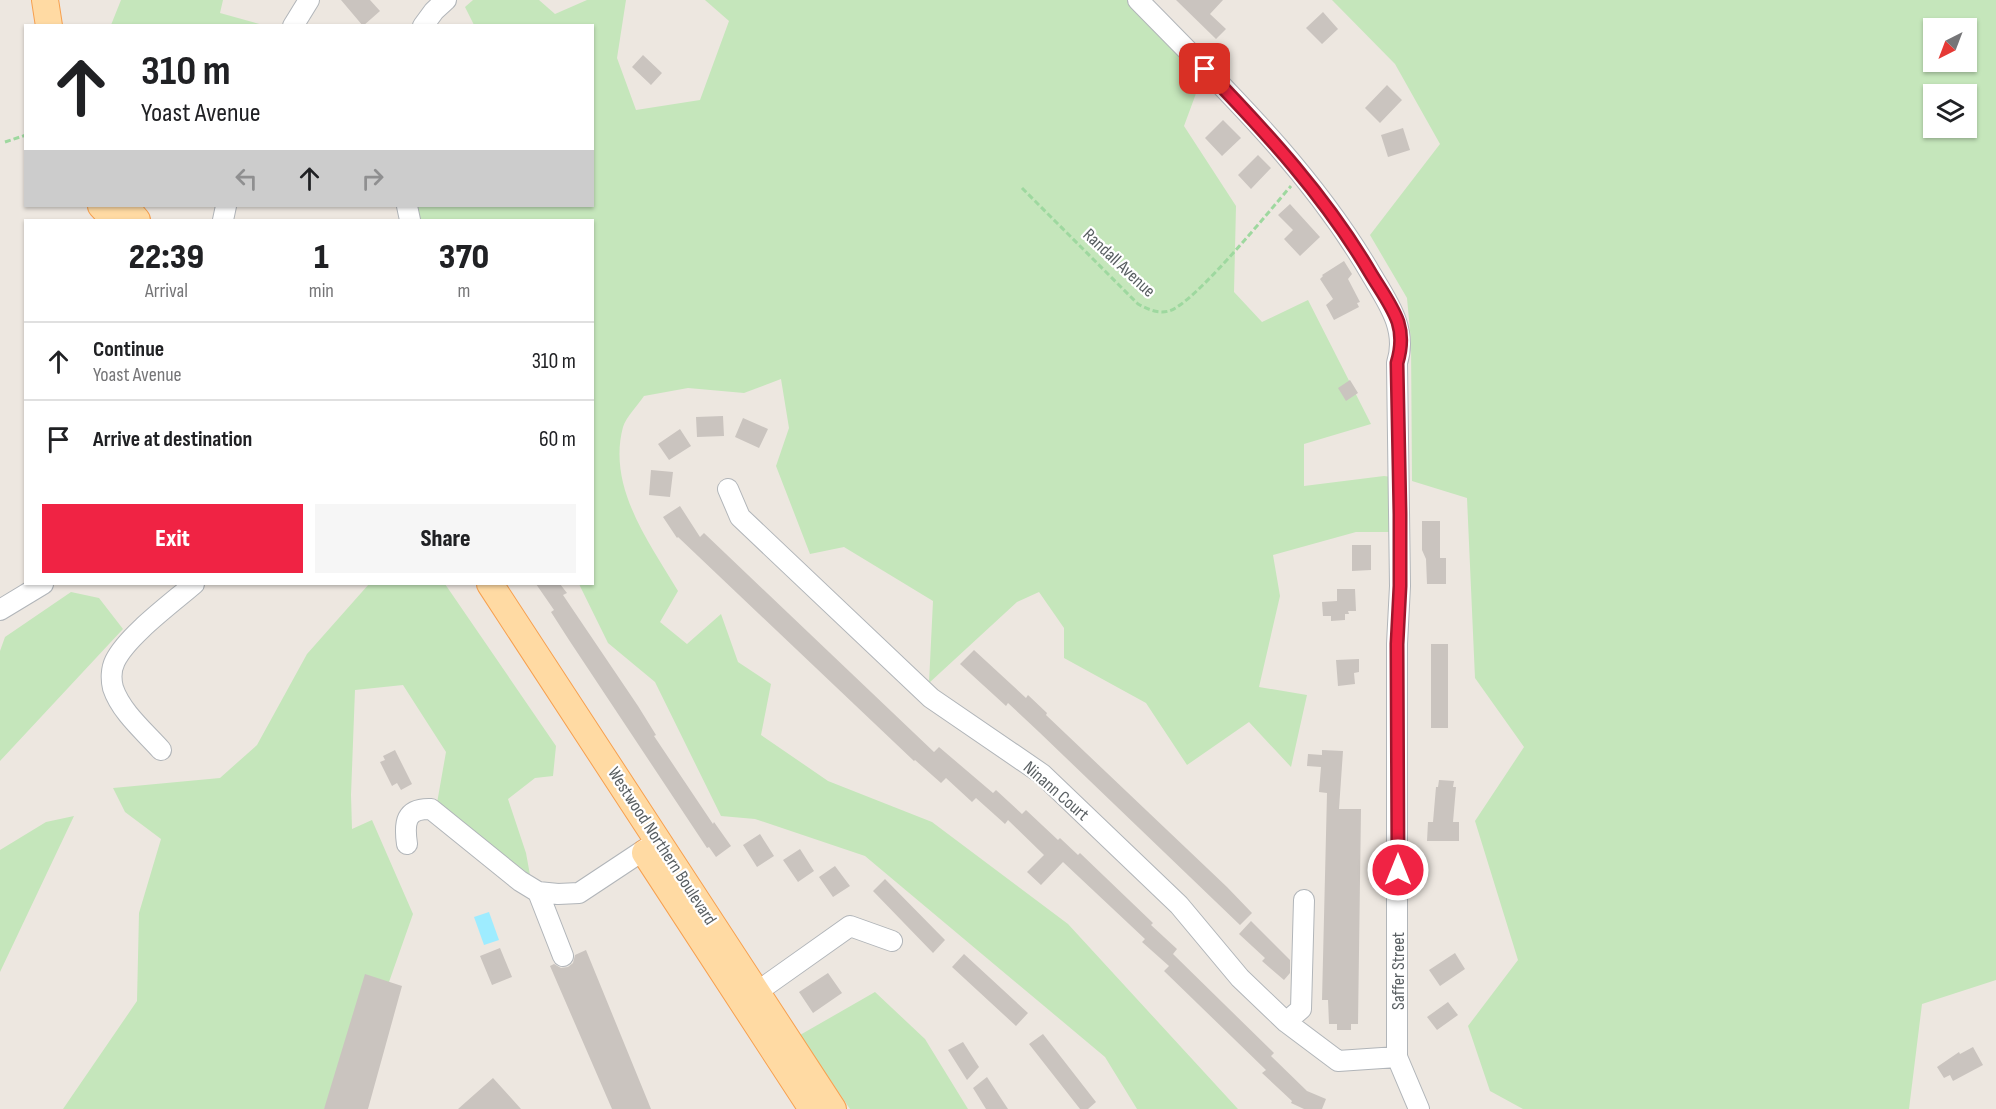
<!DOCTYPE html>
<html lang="en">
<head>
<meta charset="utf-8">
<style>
  :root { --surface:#fff; --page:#f6f6f6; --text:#202124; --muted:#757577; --line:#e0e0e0; --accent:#f02344 }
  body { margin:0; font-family:"Sofia Sans Condensed",sans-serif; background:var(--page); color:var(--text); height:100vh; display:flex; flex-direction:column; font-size:22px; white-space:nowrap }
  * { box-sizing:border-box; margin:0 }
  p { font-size:20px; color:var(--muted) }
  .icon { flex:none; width:33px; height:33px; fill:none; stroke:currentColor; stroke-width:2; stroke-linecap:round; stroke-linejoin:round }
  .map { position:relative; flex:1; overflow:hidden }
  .details { position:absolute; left:24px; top:219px; width:570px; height:366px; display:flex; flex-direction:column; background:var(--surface); border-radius:0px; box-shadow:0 2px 4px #0004 }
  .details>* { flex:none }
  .top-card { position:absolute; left:24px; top:24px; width:570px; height:183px; border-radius:0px; box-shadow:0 2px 4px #0004; background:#fff; color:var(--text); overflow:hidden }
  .needle { width:39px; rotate:222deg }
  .tools { position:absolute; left:1923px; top:18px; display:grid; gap:12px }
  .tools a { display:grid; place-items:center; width:54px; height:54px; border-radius:0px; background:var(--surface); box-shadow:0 2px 4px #0004; font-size:30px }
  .pin { position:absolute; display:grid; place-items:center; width:51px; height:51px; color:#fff; margin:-26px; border-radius:12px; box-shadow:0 3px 9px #0006 }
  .me { position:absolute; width:66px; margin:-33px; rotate:0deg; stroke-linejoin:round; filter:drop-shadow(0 0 4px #0008) }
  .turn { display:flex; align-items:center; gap:21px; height:126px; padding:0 18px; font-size:27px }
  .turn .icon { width:78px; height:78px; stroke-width:2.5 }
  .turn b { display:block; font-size:42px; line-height:51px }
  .lanes { display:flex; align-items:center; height:57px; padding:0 18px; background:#0003; justify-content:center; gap:30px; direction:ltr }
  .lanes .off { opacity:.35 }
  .eta { display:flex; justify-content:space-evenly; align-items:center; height:102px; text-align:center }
  .eta b { font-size:36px; font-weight:800; line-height:42px }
  .action { display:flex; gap:12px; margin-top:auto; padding:12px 18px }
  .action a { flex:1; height:69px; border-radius:0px; background:var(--accent); color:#fff; font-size:24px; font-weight:800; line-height:69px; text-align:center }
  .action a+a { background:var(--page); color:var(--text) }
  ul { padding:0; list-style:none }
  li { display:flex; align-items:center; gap:18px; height:78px; padding:0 18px; border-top:2px solid var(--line) }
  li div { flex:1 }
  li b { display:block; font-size:22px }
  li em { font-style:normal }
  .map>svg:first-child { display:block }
  .green { fill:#c5e6bb; fill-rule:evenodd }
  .water { fill:#9eecff }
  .building { fill:#cac4bf }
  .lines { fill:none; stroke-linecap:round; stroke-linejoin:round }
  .minor-casing { stroke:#b1b5b9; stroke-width:22 }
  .major-casing { stroke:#f7a04f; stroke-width:28 }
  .path { stroke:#9ed89f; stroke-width:3; stroke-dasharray:6 3; stroke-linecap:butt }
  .minor { stroke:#fff; stroke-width:20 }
  .major { stroke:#ffdaa3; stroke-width:26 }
  .route-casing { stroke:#9c172c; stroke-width:15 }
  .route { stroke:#f02344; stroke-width:10 }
  .labels { text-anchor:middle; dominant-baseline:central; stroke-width:4.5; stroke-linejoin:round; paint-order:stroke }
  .street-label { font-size:18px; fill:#595f62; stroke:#fff }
</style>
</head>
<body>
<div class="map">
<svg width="1996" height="1109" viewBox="0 0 1996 1109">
  <rect width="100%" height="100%" fill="#ede7e0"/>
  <!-- green -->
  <path class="green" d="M121,0H223L220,13L263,25H111Z
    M473,0H539L555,14L587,0H626L617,58L636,110L700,100L729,21L705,0H1138L1205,69L1184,126L1236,206L1234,292L1262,322L1308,300L1371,424L1304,444V486L1384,476L1400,478V532H1356L1273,555L1280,596L1259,687L1307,695L1291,767L1249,722L1187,765L1146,703L1064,658V628L1039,592L1017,602L929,683L933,601L844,547L810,554L776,466L789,428L781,379L744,393L688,388L644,396C638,405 626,417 623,427C607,487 649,542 678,591L660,622L687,644L721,614L738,662L771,684L761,735L828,781L932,822L1068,924L1238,1109H1137L1105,1057L865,856L755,819L721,816L655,682L608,643L579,584H592V220H410L407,206H592V26L474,25L465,7Z
    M1332,0H1996V980L1922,1004L1909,1109H1523L1490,1091L1468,1026L1518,960L1475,821L1524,747L1475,678L1467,498L1412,481L1411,341L1407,298L1370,235L1440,144L1395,64ZM1934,28H1966V62H1934ZM1934,94H1966V128H1934Z
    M369,584H445L556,746L553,776L535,778L508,799L526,853L530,875L437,803L446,752L403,685L355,690L351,795L352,829L372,820L413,914L389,982L324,1109H63L137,1001L139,913L161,839L125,812L113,788L220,778L257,745L307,654Z
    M71,592L99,598L123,629L0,761V651L5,637Z
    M74,816L0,972V850L46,822Z
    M875,992L925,1039L968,1109H850L800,1035Z"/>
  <!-- water -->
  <path class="water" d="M489,912L499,940L484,945L474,917Z"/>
  <!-- building -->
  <path class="building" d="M341,0H370L380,11L363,26Z
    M1176,0H1223L1210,14L1226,29L1216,39Z
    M1323,12L1338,29L1322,44L1306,28Z
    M643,55L662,73L651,85L632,67Z
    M1387,85L1402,100L1380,123L1365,108Z
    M1223,120L1241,138L1222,156L1205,138Z
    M1403,128L1410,150L1388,157L1381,135Z
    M1258,155L1271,168L1251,189L1238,175Z
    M1290,204L1320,237L1300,256L1284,239L1293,230L1278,215Z
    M1344,261L1352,274L1348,279L1360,302L1357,303L1359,307L1334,320L1326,305L1333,299L1320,279L1323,276L1322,275Z
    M1350,380L1358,393L1346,401L1338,388Z
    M723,416L724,436L697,437L696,417Z
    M743,418L768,429L759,448L735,437Z
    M680,429L691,446L669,460L658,444Z
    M651,470L673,472L670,497L649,495Z
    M680,506L700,537L704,533L934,752L939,747L993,793L996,790L1022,814L1026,810L1058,840L1060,838L1078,855L1080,853L1153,923L1151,925L1177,949L1173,954L1274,1053L1271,1056L1307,1091L1326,1099L1322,1109H1304L1291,1103L1292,1101L1262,1073L1266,1070L1164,971L1169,966L1142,942L1145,939L1063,862L1041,885L1027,872L1044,855L1008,820L1005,824L976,798L972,802L946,778L941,783L915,760L914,761L678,537L677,538L663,517Z
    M1422,521H1440V558H1446V584H1427L1426,559L1422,550Z
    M1352,545H1371V570L1352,571Z
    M536,584H560L567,593L563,595L638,706L656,735L654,736L713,824L714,822L731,846L716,857L709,847L707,848L569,640L551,612L554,610Z
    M1337,589H1355L1356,611H1348L1349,614H1345V620L1331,621V616H1323L1322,602L1337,601Z
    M1431,644H1448V728H1431Z
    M974,650L1026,698L1028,695L1047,713L1046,715L1227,887L1252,913L1240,925L1039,732L1008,703L1006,706L960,664Z
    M1359,659V672L1354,673L1355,684L1338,686L1336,660Z
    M395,750L412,784L401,790L397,783L392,786L380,762L385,760L383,756Z
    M1322,750L1343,751L1339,809H1361L1358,1024H1351V1030H1337V1024H1329L1328,1000H1322L1327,793L1319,792L1321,767L1307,766L1308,754L1322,755Z
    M1439,780L1454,781L1453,787H1456L1453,822H1459V841H1427L1428,822H1433L1436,787H1438Z
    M760,834L774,856L757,867L743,845Z
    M800,849L814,871L798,882L783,860Z
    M835,866L850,886L833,897L819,877Z
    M885,879L945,940L933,953L873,891Z
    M1251,921L1290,960V973L1284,980L1262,961L1265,958L1239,934Z
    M500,948L512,977L492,985L480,956Z
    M586,950L651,1109H612L550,966L554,964L561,968L568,967L573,963L575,955Z
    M1455,953L1465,969L1440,986L1429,970Z
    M964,954L1028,1013L1016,1026L952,967Z
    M828,973L842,993L813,1013L799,992Z
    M365,974L402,986L368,1109H324Z
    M1448,1002L1458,1015L1437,1030L1427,1017Z
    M1043,1034L1096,1102L1088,1109H1080L1029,1044Z
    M963,1042L979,1067L967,1080L948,1050Z
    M1973,1047L1983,1065L1953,1081L1950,1075L1944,1078L1937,1067L1959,1052L1960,1054Z
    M987,1077L1008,1109H986L973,1088Z
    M493,1078L521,1109H458Z"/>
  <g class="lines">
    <!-- minor casing -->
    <g class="minor-casing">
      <path id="minor" d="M1138,0C1222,86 1310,169 1371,274C1387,301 1408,329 1397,363L1400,586L1397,644V1057L1419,1109
        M293,26L309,0
        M423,26L434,11L446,0
        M407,206L410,220
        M223,220L226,206
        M728,489L740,517L931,698L1042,774L1179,905L1240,978L1286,1022L1338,1061L1397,1057
        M0,610L43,584
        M161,750C145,732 121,712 113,688C111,680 111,669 115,661C127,636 172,603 194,584
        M407,844C404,823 405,808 431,809L520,881L538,892L558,894L579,893L656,842
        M538,892L563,956
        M747,999L850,926L892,941
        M1286,1022L1301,1009L1304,900"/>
    </g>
    <!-- major casing -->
    <g class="major-casing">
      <path id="major" d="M45,0L49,26
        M101,206L114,220
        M125,206L137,220
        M490,584L833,1109
        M645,853L812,1109"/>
    </g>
    <!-- path -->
    <path class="path" d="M5,142L26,135
      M1022,188L1138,304C1147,309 1158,314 1169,311C1194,304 1270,210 1291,186"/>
    <!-- minor -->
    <use href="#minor" class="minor"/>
    <!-- major -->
    <use href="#major" class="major"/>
  </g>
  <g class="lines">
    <!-- route casing -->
    <g class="route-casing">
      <path id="route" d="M1205,69C1267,133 1326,197 1371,274C1380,289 1392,305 1398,322C1402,335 1401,350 1397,363L1400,514V586L1397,644L1398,870"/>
    </g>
    <!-- route -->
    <use href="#route" class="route"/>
  </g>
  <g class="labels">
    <!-- street labels -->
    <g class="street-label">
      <text transform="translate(1119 263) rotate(43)">Randall Avenue</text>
      <text transform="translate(1056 791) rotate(41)">Ninann Court</text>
      <text transform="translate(662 846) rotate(57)">Westwood Northern Boulevard</text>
      <text transform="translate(1398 971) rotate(-90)">Saffer Street</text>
    </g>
  </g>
</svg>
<div class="tools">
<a><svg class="needle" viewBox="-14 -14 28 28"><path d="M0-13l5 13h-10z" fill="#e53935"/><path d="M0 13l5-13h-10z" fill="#757577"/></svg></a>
<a><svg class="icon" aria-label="layers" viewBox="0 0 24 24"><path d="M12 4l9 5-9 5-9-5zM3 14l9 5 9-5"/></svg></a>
</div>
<div class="pin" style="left:1205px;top:69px;background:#d93025"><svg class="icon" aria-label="arrive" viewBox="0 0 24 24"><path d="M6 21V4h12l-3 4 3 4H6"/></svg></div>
<svg class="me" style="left:1398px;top:870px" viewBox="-20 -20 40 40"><circle r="17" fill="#f02344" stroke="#fff" stroke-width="3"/><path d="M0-11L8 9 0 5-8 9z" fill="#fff"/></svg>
<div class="top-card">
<div class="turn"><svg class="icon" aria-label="ahead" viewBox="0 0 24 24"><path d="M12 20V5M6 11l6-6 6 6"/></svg><div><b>310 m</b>Yoast Avenue</div></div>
<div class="lanes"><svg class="icon off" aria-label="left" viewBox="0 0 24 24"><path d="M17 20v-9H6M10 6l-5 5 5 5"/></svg><svg class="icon" aria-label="ahead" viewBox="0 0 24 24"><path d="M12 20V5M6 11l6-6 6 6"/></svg><svg class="icon off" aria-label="right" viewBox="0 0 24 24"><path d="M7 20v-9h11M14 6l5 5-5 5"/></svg></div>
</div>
<section class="details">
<div class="eta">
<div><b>22:39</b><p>Arrival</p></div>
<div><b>1</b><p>min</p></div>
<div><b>370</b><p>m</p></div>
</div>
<ul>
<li><svg class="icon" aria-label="ahead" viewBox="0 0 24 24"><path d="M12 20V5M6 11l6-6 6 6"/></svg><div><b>Continue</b><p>Yoast Avenue</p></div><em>310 m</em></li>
<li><svg class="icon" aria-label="arrive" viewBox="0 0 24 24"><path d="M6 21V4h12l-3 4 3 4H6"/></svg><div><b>Arrive at destination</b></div><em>60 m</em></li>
</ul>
<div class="action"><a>Exit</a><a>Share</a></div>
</section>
</div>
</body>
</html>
